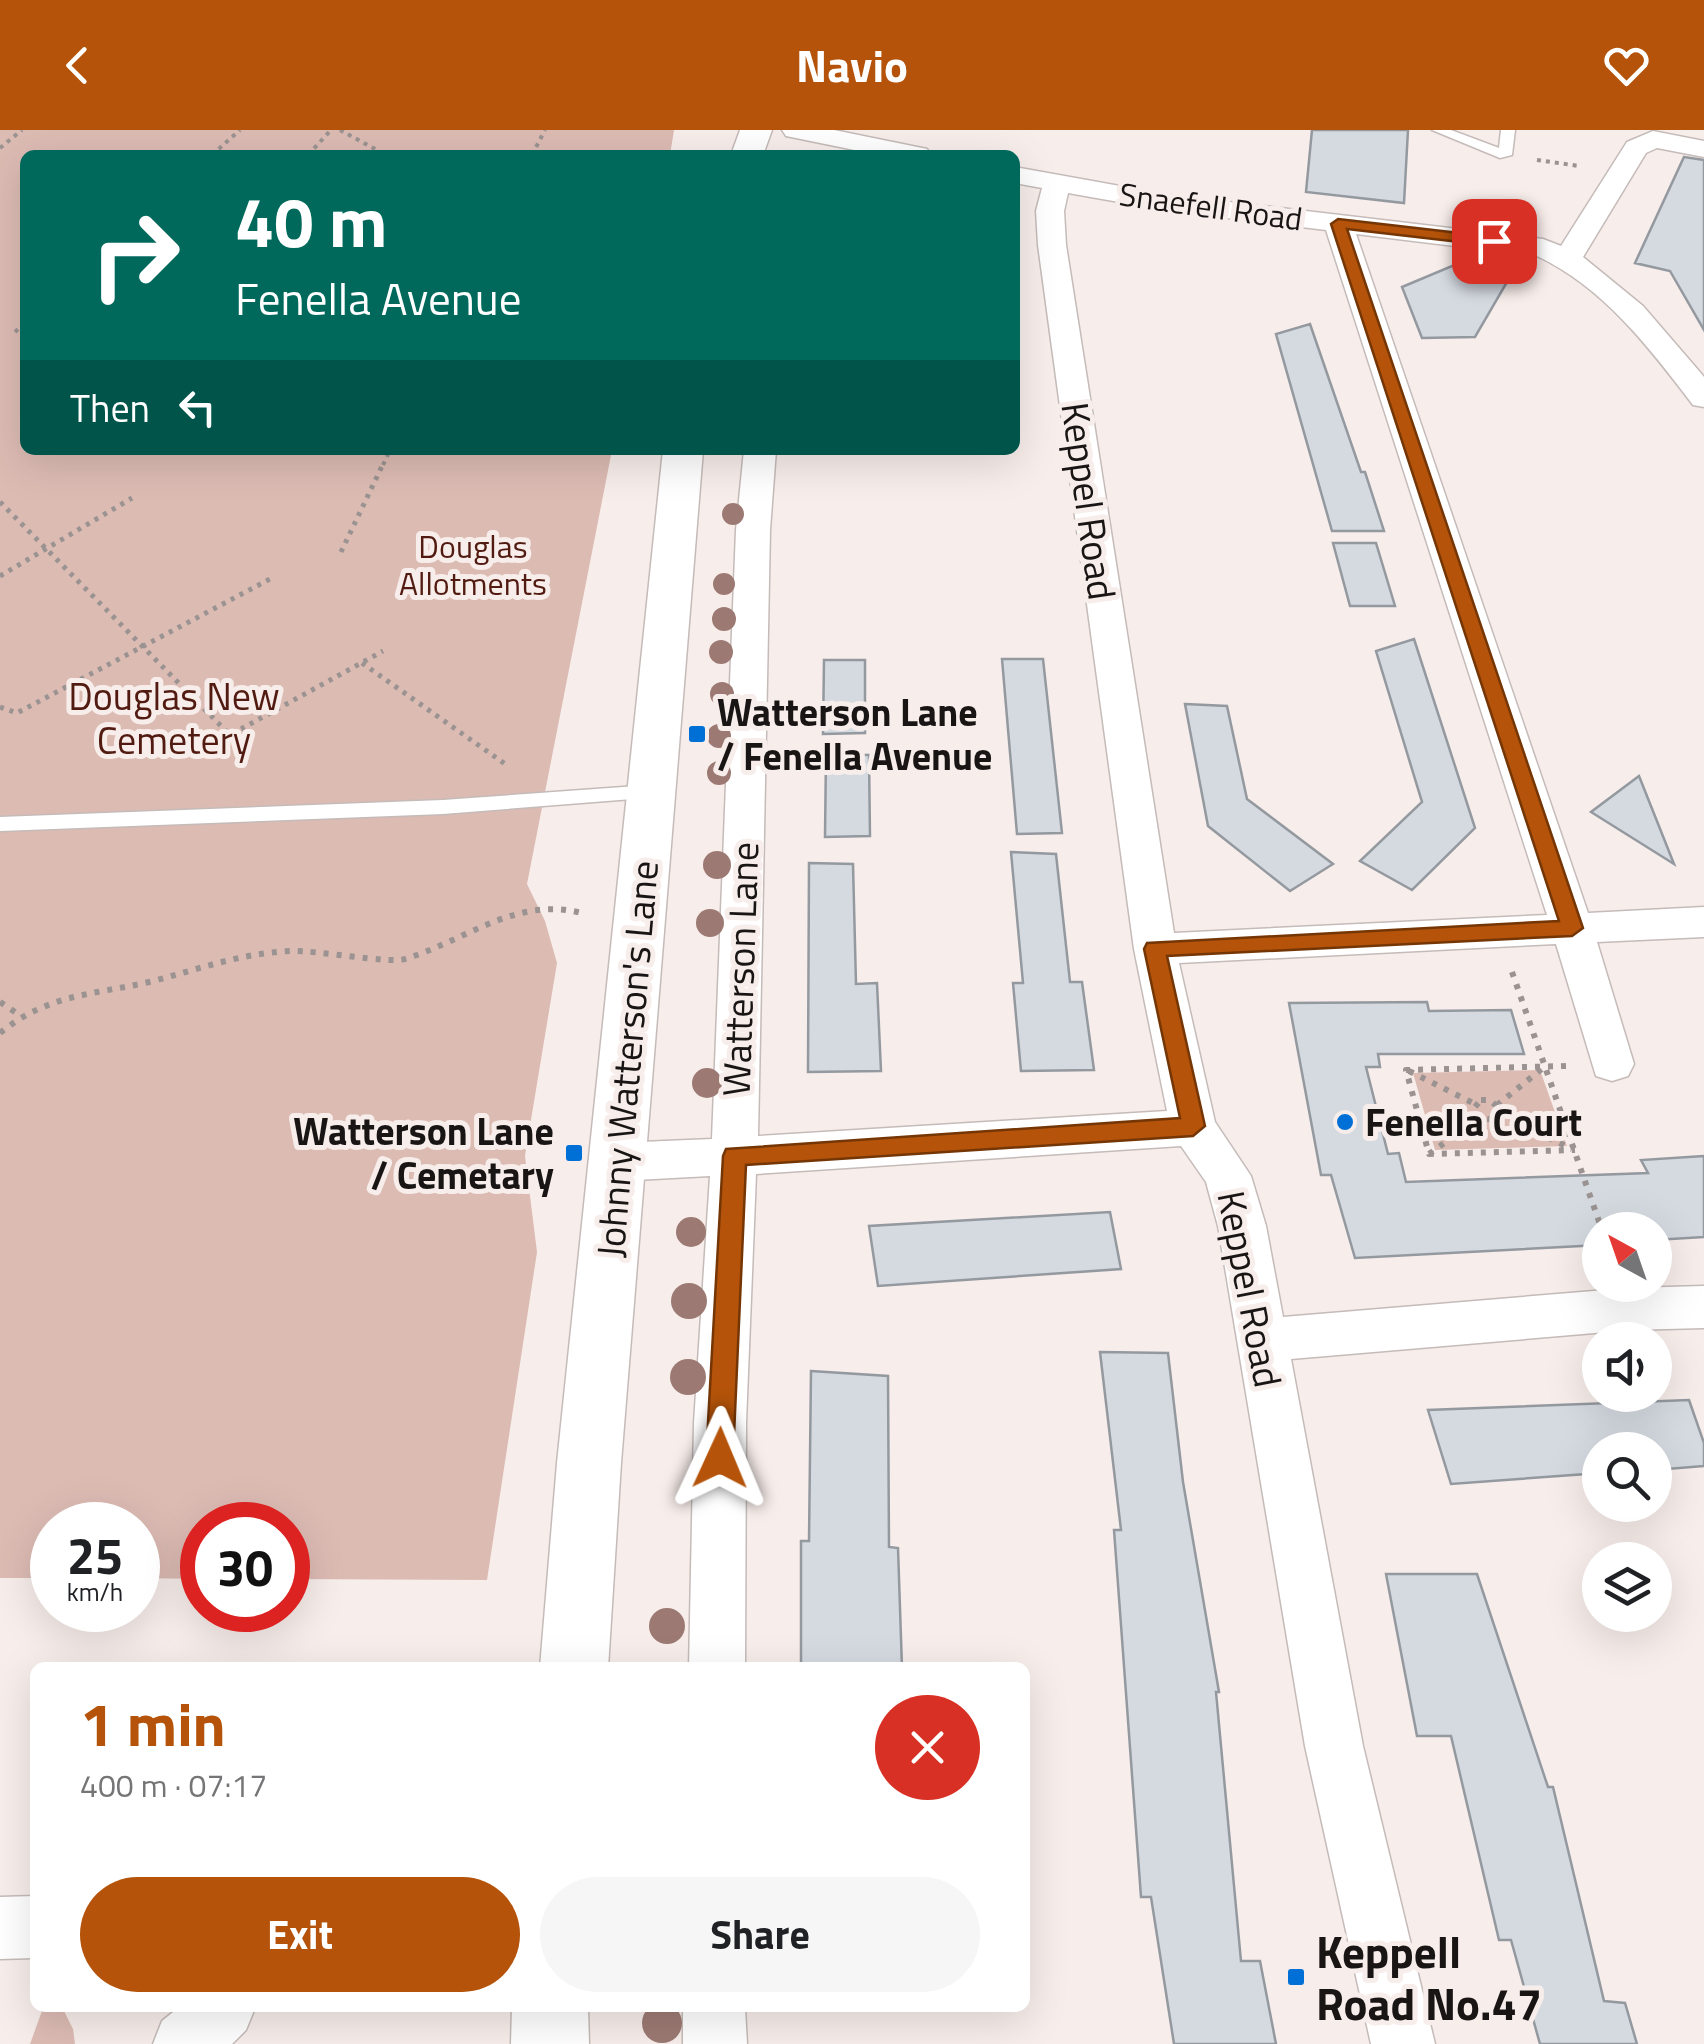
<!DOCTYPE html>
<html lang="en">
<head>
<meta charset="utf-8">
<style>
  :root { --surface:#fff; --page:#f6f6f6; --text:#202124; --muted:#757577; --accent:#b45309 }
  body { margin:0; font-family:"Titillium Web",sans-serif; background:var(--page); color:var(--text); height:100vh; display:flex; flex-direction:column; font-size:38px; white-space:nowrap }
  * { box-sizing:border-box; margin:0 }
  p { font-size:32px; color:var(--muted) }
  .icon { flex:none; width:55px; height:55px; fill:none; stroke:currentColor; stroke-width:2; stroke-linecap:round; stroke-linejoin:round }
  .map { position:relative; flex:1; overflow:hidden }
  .drawer { position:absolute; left:30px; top:1532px; width:1000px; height:350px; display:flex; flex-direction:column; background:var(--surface); border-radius:15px; box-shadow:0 10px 40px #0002 }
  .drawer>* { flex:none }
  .guide { position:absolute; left:20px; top:20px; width:1000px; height:305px; border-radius:15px; box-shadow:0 10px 40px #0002; background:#00695c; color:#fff; overflow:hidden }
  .needle { width:65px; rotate:320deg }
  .tools { position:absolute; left:1582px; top:1082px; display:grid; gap:20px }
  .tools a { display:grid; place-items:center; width:90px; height:90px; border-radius:50%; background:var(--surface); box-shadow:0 10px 40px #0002; font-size:50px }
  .speed { position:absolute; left:30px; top:1372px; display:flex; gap:20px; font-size:50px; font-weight:700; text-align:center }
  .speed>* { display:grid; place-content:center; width:130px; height:130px; border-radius:50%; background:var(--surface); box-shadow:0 10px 40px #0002; line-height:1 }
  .speed small { font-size:25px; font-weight:400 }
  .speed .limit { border:15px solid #d22; background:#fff; color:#111 }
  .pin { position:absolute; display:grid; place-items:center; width:85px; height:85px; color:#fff; margin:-42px; border-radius:20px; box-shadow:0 5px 15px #0006 }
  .me { position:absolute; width:110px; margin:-55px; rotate:1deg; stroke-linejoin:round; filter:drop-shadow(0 0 8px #0008) }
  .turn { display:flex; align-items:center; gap:35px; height:210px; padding:0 50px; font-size:45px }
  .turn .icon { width:130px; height:130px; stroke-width:2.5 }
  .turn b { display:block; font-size:70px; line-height:85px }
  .then { display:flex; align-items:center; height:95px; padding:0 50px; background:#0003; gap:20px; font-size:38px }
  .round { display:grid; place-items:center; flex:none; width:105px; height:105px; border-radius:52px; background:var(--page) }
  .headline { display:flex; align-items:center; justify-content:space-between; height:170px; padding:0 50px }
  h1 { font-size:60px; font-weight:700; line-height:75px; color:var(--accent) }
  .action { display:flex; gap:20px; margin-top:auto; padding:20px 50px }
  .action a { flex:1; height:115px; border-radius:60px; background:var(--accent); color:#fff; font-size:40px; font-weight:700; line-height:115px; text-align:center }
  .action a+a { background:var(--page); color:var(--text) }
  header { display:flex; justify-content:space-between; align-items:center; height:130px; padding:0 50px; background:var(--accent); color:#fff; font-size:45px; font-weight:700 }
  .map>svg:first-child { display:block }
  .green { fill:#dcbbb3 }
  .building { fill:#d5dae1; stroke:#9499a0; stroke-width:2.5 }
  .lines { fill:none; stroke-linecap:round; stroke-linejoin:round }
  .lane-casing { stroke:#c5bbb9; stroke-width:3 }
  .street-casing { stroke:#c5bbb9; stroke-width:3 }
  .highway-casing { stroke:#c5bbb9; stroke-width:3 }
  .path-far2 { stroke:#9a9391; stroke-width:4; stroke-dasharray:4 5; stroke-linecap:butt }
  .path-far1 { stroke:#9a9391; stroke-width:5; stroke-dasharray:4 6; stroke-linecap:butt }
  .path { stroke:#9a9391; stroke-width:6; stroke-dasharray:5 8; stroke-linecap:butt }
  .lane { fill:#fff; fill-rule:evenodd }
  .street { fill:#fff; fill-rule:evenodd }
  .highway { fill:#fff; fill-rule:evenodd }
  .tree { fill:#9c7a73 }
  .route { fill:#b45309; stroke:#753606; stroke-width:2.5 }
  .poi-dot { fill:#0070d7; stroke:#f7edea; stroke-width:4 }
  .labels { text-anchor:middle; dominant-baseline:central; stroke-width:10; stroke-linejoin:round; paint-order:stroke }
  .far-street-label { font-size:32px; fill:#181514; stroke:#f7edea }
  .far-park-label { font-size:32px; fill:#521b11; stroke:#f7edea }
  .street-label { font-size:38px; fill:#181514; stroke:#f7edea }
  .park-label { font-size:38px; fill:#521b11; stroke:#f7edea }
  .poi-label { font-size:38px; font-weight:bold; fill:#181514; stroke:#f7edea; text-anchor:start }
  .near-poi-label { font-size:45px; font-weight:bold; fill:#181514; stroke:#f7edea; text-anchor:start }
</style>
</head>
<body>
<header><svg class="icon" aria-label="back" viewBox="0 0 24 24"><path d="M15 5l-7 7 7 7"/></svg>Navio<svg class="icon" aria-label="heart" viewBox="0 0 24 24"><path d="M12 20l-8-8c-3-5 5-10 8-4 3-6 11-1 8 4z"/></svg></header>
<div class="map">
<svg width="1704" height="1914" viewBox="0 0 1704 1914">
  <rect width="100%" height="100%" fill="#f7edea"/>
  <!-- green -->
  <path class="green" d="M0,0H674L670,25H25V320H612L527,754L545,791L557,833L525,1026L537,1122L487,1450L288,1449V1395H202V1449L138,1448V1395H52V1448H0Z
    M1540,940L1567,1016L1435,1020L1413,943Z
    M43,1878L63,1879L73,1899L75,1914H30Z"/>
  <!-- building -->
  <path class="building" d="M1312,0H1408L1404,73L1306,62Z
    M1684,27L1704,30V200L1670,141L1635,133Z
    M1483,123L1521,128L1475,207L1422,208L1402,157Z
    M1310,194L1361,342H1365L1384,401H1332L1276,204Z
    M1333,413H1376L1395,476H1350Z
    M1414,509L1475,698L1412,760L1360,731L1422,672L1376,521Z
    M1002,529H1043L1062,703L1017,704Z
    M824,530H865V603L823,604Z
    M1185,574L1227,576L1247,669L1333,734L1290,761L1208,696Z
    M826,624L869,625L870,706L825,707Z
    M1639,646L1674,734L1591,682Z
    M1011,722L1056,724L1070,852H1082L1094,940L1021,941L1013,853H1023Z
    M809,733L853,734L856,854L877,853L881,941L808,942Z
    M1427,872L1429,881L1511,880L1524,924H1378L1380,937H1366L1388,1024L1399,1023L1406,1052L1648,1043L1641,1030L1704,1026V1107L1655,1110V1100H1600V1115L1355,1128L1331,1045H1321L1289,873Z
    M1110,1082L1121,1139L878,1156L869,1096Z
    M1100,1222L1168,1223L1183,1352L1219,1562H1216L1241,1831H1260L1276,1914H1174L1151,1767H1141L1114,1400H1121Z
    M811,1241L888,1246L889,1417L898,1418L902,1538H801V1411H809Z
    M1689,1270L1704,1313V1336L1655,1340V1320H1600V1343L1451,1354L1428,1280Z
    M1386,1444H1477L1548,1657H1553L1604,1871L1625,1873L1637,1914H1540L1511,1810H1499L1451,1606H1417Z"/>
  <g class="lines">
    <!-- lane casing -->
    <g class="lane-casing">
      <path id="lane" d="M1432,0H1451L1499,18L1501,0H1515L1512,25L1500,28Z
        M651,655L658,657L661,662L658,667L443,684L0,701V687L443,670Z"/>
    </g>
    <!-- street casing -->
    <g class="street-casing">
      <path id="street" d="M782,0H834L927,19L931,25H879L786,6Z
        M1653,1L1704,11V27L1657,18L1646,23L1583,127L1643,176L1699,241L1704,247V277L1693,275C1649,217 1603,157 1537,126L1356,104L1588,783L1704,777V807L1597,812L1634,934L1628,946L1612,951L1596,946L1556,814L1179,833L1215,992L1251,1046L1266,1096L1283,1187L1630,1158L1704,1156V1198L1630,1200L1291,1229L1363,1616L1435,1914H1371L1305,1616L1218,1096L1206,1052L1181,1016L756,1044L746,1293L745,1538H689L694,1293L710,1046L617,1051L601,1045L594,1032L601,1019L617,1013L712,1009L736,400L744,320H776L770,400L758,1006L1167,981L1134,819L1038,115L1036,81L1042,58L1015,53V37L1170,65L1543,109L1561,116L1627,12ZM1068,63L1170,81L1326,100L1547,785L1174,803L1066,115L1064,81Z
        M35,1766V1828L0,1829V1767Z
        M178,1878H255L246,1900L232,1914H153L162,1891Z
        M683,1878H745L747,1914H683Z"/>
    </g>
    <!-- highway casing -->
    <g class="highway-casing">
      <path id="highway" d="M740,0H772L763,25H731Z
        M663,320H703L621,1333L608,1538H540L557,1333Z
        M512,1878H588L589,1914H511Z"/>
    </g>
    <!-- path-far2 -->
    <path class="path-far2" d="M340,0L386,25
      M0,18L22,0
      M212,25L240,0
      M308,25L331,0
      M532,25L545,0
      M1537,30L1579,36
      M15,202L25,193
      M383,335L390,320"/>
    <!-- path-far1 -->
    <path class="path-far1" d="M0,372L230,605L383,521
      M341,422L384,332
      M0,446L132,368
      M362,533L508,636
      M0,577L17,583L270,449"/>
    <!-- path -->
    <path class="path" d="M1512,842L1602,1100
      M0,872L21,886
      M0,903C48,864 92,865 149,852C197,840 240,823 291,821C316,820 390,834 405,829C465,811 519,764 585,784
      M1566,936L1406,940L1429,1024L1575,1020
      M1409,941L1475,974
      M1481,970H1490L1501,980L1496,990L1479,988L1474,978Z
      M1497,975L1543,938
      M1501,985L1572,1019
      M1429,1024L1479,988"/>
    <!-- lane -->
    <use href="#lane" class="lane"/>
    <!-- street -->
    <use href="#street" class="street"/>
    <!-- highway -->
    <use href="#highway" class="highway"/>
  </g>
  <!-- trees -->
  <g class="tree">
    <circle cx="733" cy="384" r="11"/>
    <circle cx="724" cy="454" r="11"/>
    <circle cx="724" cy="489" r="12"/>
    <circle cx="721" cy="522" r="12"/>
    <circle cx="722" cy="564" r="12"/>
    <circle cx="719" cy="606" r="12"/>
    <circle cx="719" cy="643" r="12"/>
    <circle cx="717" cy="735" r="14"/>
    <circle cx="710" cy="793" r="14"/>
    <circle cx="707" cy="953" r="15"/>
    <circle cx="691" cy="1102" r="15"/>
    <circle cx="689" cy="1171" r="18"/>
    <circle cx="688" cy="1247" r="18"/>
    <circle cx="667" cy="1496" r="18"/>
    <circle cx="662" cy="1893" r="20"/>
  </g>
  <!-- route -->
  <path class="route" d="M1338,89L1494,107L1501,111L1494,116L1347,99L1583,798L1572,806L1167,826L1205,996L1193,1006L746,1035L733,1328L729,1337L720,1340L710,1337L706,1328L723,1026L726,1019L1180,988L1144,819L1147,813L1559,791L1331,94Z"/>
  <!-- markers -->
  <g class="poi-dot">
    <rect x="687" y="594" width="20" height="20" rx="5"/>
    <circle cx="1345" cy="992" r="10"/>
    <rect x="564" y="1013" width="20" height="20" rx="5"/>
    <rect x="1286" y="1837" width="20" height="20" rx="5"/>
  </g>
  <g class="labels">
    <!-- far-street labels -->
    <g class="far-street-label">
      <text transform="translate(1211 76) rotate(8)">Snaefell Road</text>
    </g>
    <!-- far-park labels -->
    <g class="far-park-label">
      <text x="473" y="416">Douglas<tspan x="473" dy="37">Allotments</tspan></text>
    </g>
    <!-- street labels -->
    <g class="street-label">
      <text transform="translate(1089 371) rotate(82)">Keppel Road</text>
      <text transform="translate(740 839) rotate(-88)">Watterson Lane</text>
      <text transform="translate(627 929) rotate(-85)">Johnny Watterson's Lane</text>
      <text transform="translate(1250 1159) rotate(79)">Keppel Road</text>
    </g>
    <!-- park labels -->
    <g class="park-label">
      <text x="174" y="566">Douglas New<tspan x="174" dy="44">Cemetery</tspan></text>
    </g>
    <!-- poi labels -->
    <g class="poi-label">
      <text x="717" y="582">Watterson Lane<tspan x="717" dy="44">/ Fenella Avenue</tspan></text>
      <text x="1365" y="992">Fenella Court</text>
      <text x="554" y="1001" text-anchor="end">Watterson Lane<tspan x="554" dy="44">/ Cemetary</tspan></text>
    </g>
    <!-- near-poi labels -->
    <g class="near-poi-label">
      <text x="1316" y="1821">Keppell<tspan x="1316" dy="52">Road No.47</tspan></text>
    </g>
  </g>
</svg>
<div class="tools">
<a><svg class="needle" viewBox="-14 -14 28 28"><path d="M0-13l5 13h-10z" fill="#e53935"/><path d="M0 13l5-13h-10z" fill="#757577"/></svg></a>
<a><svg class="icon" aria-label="sound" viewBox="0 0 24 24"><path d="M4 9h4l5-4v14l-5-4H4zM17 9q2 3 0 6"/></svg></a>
<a><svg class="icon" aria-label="search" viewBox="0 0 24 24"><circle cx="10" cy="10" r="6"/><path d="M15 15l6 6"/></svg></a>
<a><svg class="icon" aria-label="layers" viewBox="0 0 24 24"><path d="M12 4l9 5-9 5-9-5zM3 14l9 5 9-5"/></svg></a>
</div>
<div class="speed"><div>25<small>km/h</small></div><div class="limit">30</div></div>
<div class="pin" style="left:1494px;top:111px;background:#d93025"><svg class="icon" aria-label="arrive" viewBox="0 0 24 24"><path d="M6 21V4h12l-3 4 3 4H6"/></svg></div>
<svg class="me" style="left:720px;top:1328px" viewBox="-20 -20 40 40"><path d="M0-17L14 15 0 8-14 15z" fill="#b45309" stroke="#fff" stroke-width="4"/></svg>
<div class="guide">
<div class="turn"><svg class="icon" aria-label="right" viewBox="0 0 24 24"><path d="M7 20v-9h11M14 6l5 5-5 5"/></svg><div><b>40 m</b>Fenella Avenue</div></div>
<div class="then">Then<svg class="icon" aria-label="left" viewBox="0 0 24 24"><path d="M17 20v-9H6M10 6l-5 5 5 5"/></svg></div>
</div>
<section class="drawer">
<div class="headline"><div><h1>1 min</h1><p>400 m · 07:17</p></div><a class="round" style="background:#d93025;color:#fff"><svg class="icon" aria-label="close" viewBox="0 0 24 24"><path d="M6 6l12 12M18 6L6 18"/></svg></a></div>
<div class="action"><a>Exit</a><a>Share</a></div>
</section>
</div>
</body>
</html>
